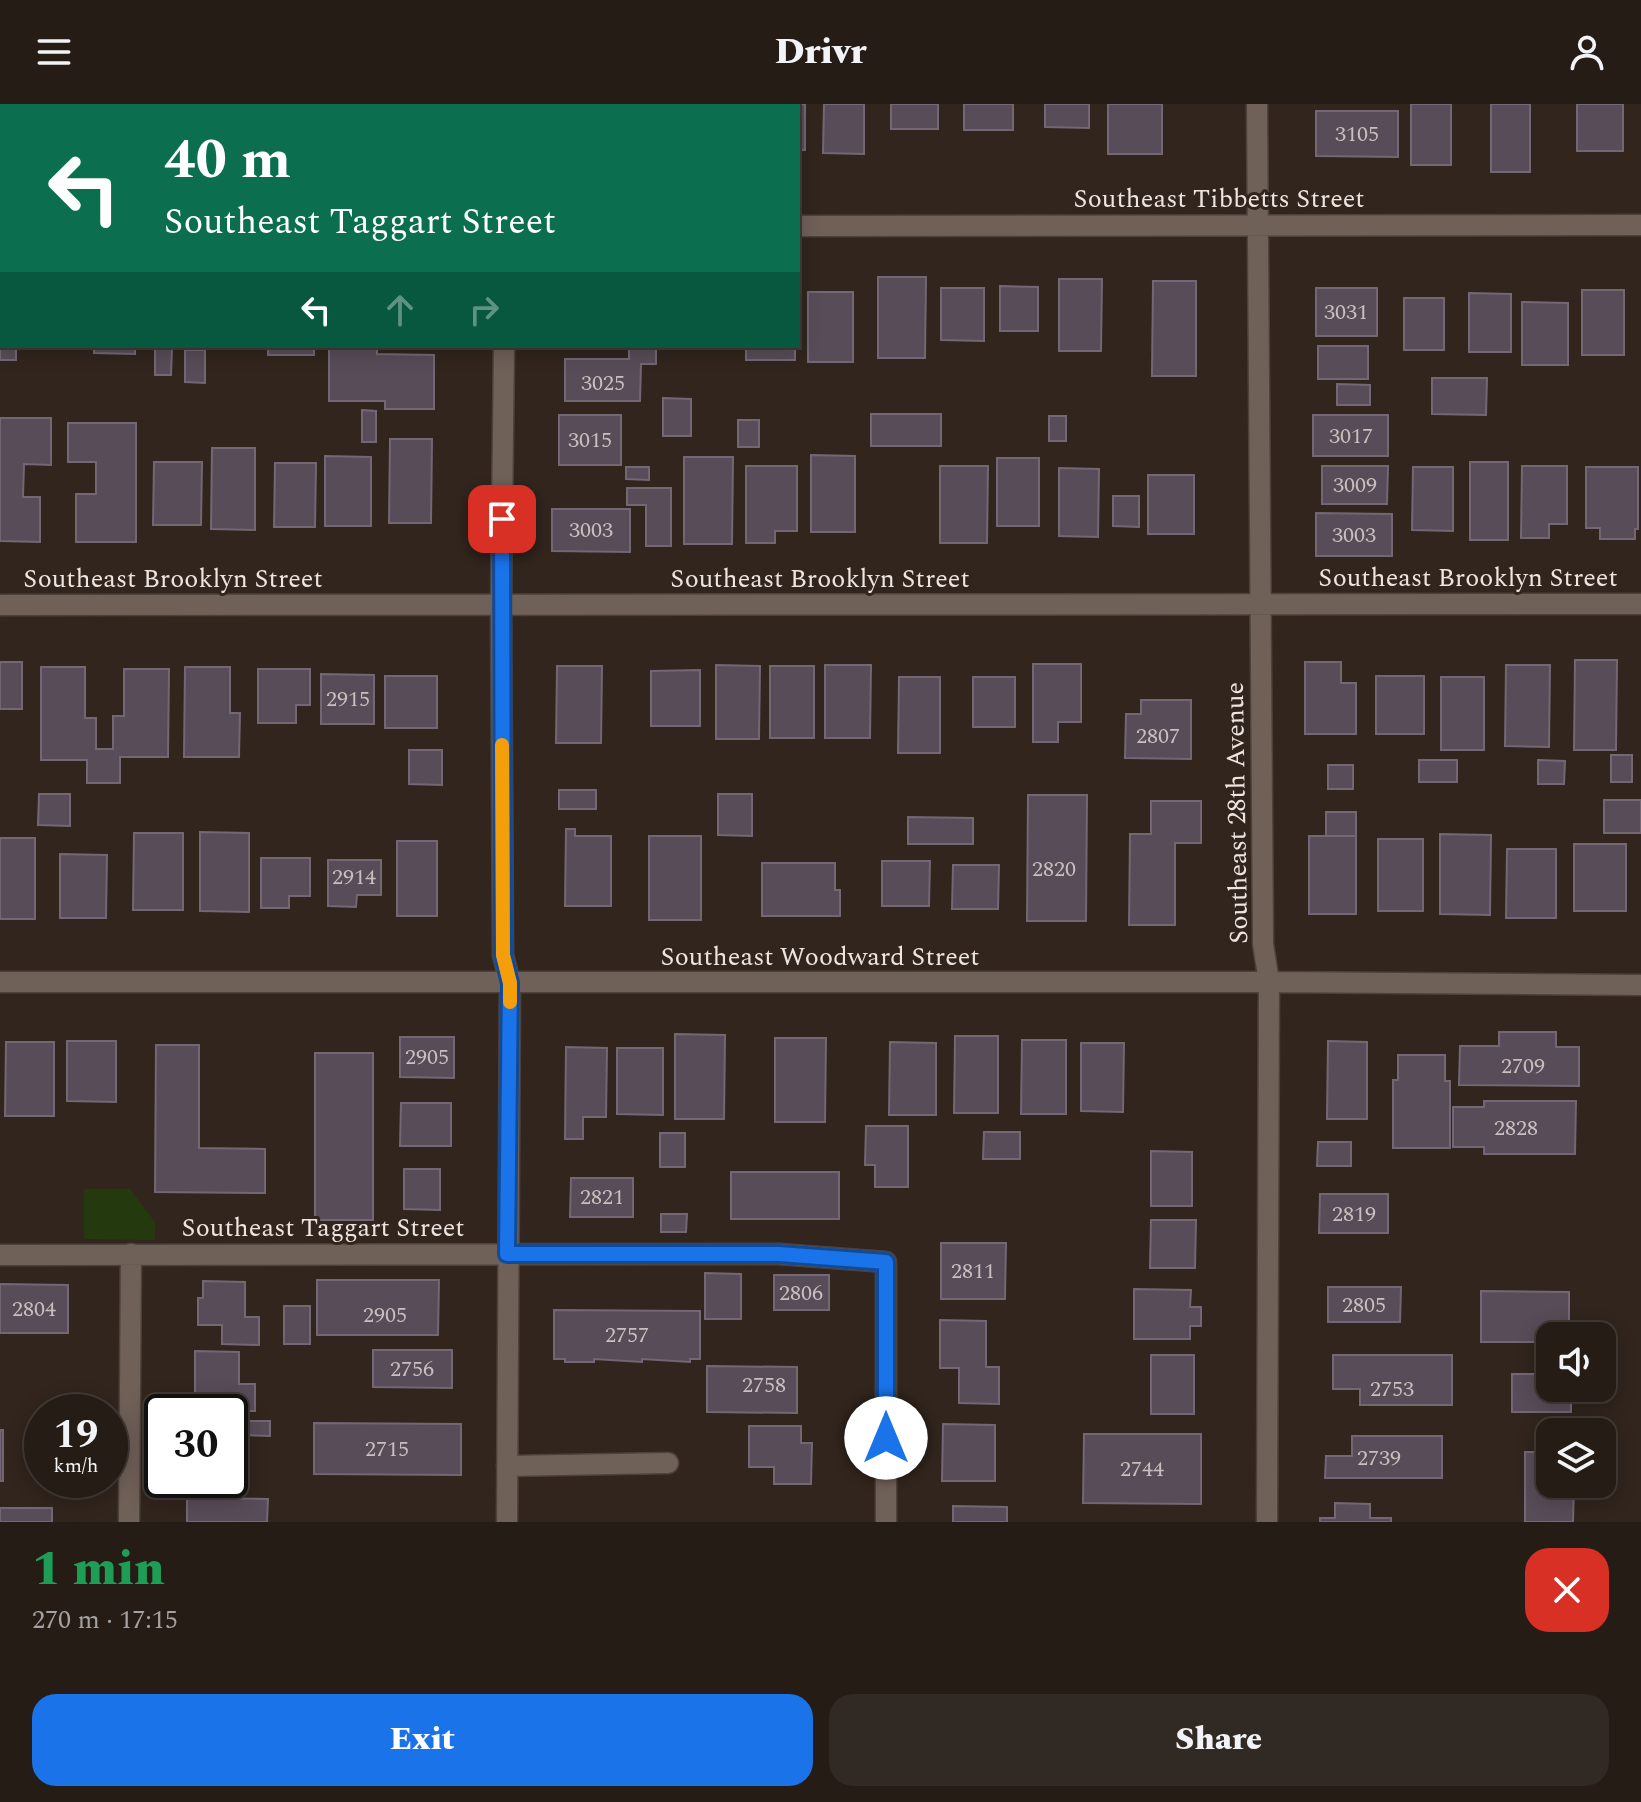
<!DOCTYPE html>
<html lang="en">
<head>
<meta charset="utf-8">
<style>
  :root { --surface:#251c16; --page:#312923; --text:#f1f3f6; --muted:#a3a1a1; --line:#423a35; --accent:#1a73e8 }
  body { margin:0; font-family:Spectral,serif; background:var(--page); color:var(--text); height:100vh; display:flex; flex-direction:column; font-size:30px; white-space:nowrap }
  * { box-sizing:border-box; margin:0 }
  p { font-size:26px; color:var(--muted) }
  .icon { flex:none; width:44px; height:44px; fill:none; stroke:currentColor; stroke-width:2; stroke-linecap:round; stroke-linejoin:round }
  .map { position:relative; height:1418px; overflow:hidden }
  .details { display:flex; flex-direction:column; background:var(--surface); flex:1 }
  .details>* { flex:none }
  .banner { position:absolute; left:0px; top:0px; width:800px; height:244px; box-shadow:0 4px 20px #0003,0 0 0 2px var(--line); background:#0b6e4f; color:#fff; overflow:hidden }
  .fabs { position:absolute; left:1536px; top:1218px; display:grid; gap:16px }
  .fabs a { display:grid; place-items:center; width:80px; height:80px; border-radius:16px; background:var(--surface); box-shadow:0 4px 20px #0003,0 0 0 2px var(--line); font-size:40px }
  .speed { position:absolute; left:24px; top:1290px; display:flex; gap:16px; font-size:40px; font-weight:700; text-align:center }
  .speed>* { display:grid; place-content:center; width:104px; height:104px; border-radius:50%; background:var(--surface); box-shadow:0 4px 20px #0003,0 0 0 2px var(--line); line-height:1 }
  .speed small { font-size:20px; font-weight:400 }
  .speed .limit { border:4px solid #111; border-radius:12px; background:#fff; color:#111 }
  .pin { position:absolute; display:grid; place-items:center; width:68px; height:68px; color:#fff; margin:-34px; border-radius:16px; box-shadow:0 4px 12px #0006 }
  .me { position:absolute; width:88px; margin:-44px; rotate:0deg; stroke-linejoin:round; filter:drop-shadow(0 0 6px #0008) }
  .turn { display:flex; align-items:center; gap:28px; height:168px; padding:0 32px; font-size:36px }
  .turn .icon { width:104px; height:104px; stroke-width:2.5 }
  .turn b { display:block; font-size:56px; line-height:68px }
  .lanes { display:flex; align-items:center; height:76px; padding:0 32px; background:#0003; justify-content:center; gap:40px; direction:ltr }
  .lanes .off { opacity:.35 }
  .round { display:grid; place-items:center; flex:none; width:84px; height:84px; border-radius:24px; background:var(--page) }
  .headline { display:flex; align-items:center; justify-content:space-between; height:136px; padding:0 32px }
  h1 { font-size:48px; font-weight:800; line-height:60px; color:#1e9e55 }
  .button { display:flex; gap:16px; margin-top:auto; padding:16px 32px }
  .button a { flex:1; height:92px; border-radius:24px; background:var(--accent); color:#fff; font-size:32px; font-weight:800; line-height:92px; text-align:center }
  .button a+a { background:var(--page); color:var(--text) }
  header { display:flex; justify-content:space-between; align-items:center; height:104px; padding:0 32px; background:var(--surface); font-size:36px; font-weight:800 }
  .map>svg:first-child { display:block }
  .green { fill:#25390f }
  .building { fill:#574c57; stroke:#736773; stroke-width:2 }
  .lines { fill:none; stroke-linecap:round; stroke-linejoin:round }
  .minor-casing { stroke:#4c423b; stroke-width:23 }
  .minor { stroke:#6f6058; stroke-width:20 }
  .route-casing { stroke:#114b97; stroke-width:20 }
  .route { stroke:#1a73e8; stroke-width:14 }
  .slow { stroke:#f59e0b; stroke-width:14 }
  .labels { text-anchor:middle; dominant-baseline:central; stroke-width:6; stroke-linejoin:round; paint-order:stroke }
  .number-label { font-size:22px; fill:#c8bfbe }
  .street-label { font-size:26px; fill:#eee5e0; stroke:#31251d }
</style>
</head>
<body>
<header><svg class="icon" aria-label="menu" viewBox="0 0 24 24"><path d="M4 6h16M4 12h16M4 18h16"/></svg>Drivr<svg class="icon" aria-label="person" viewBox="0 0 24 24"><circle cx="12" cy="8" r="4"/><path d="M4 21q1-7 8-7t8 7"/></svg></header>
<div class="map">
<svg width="1641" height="1418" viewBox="0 0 1641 1418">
  <rect width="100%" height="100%" fill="#31251d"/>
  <!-- green -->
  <path class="green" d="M84,1085H130L155,1118V1136L84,1135Z"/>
  <!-- building -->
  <path class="building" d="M0,0H15L2,2V53Z
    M383,0H434V2H383Z
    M764,0H805V46H798V2Z
    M824,0H864V50L823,49Z
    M891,0H938V25H891Z
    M964,0H1013V26H964Z
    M1045,0H1089V24L1045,23Z
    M1108,0H1162V50H1108Z
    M1411,0H1451V61H1411Z
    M1491,0H1530V68H1491Z
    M1577,0H1623V47H1577Z
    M1316,7H1398V53L1316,52Z
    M878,173H926L925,254H878Z
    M1059,175H1102L1101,247H1059Z
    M1153,177H1196V272H1152Z
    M1000,182L1038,183V227H1000Z
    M0,184L2,242H16V256H0Z
    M941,184H984V237L941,236Z
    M1316,184H1377V232H1316Z
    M1582,186H1624V251H1582Z
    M808,188H853V258H808Z
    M1469,189L1511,190V248H1469Z
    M1404,194H1444V246H1404Z
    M1522,198L1568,199V261H1522Z
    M94,242H135V250L94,249Z
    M155,242H189V245H172L171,271H155Z
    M268,242H314V251H268Z
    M329,242H377V250L434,251V305H385V297H329Z
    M629,242H656V260H641L640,297H565V255H629Z
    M746,242H795V256H746Z
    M1318,242H1368V275H1318Z
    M185,246H205V279L185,278Z
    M1432,274H1487L1486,311L1432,310Z
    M1337,280L1370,281V301H1337Z
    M663,294L691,295V332H663Z
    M362,306L376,307V338H362Z
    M871,310H941V342H871Z
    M559,311H621V361H559Z
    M1313,311H1388V352H1313Z
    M1049,312H1066V337H1049Z
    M0,314H51V361L24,360L23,393H40V438L0,437Z
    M738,316H759V343H738Z
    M68,319H136V438H76V390H96V358H68Z
    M390,335H432L431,419H389Z
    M212,344H255V426L211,425Z
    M811,351L855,352V428H811Z
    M325,352L371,353V422H325Z
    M684,353H733L732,440H684Z
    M997,354H1039V422H997Z
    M154,358H202L201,421H153Z
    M1470,358H1508V436H1470Z
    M275,359H316L315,423H274Z
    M746,362H797V427H775V439H746Z
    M940,362H988L987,439H940Z
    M1322,362H1388L1387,400H1322Z
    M1522,362H1567V420H1549V434H1521Z
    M626,363H649V376L626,375Z
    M1413,363H1453V427L1412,426Z
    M1586,363H1638V425H1635V435H1600V424H1586Z
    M1059,364L1099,365L1098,433L1059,432Z
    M1148,371H1194V430H1148Z
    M627,384H671V442H646V401H627Z
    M1113,392H1139V423L1113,422Z
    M552,405H630V448L552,447Z
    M1316,409L1392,410V452H1316Z
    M1575,556H1617L1616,646H1574Z
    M0,558H22V605H0Z
    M1305,558H1341V579H1356V630H1305Z
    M1033,560H1081V618H1058V638H1033Z
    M716,561L760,562L759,635H716Z
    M825,561H871L870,634H825Z
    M1506,561H1550L1549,643L1505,642Z
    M557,562H602L601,639H556Z
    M770,562H814V634H770Z
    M41,563H85V614H96V645H113V612H124V565H169L168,653H120V679H87V656H41Z
    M185,563H230V609H240L239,653H184Z
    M258,565H310V601H296V619H258Z
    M700,566V622H651V567Z
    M321,570L374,571V620H321Z
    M385,572H437V624H385Z
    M1376,572H1424V630H1376Z
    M899,573H940V649H898Z
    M973,573H1015V623H973Z
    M1441,573H1484V646H1441Z
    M1141,596H1191V655L1125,654L1126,610H1141Z
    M409,646H442V681L409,680Z
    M1611,651H1632V678H1611Z
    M1419,656H1457V678H1419Z
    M1538,656L1565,657L1564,680H1538Z
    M1328,661H1353V685H1328Z
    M559,686H596V705H559Z
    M39,690H70V722L38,721Z
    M718,690H752V732L718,731Z
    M1028,691H1087L1086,817H1027Z
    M1604,696H1641V729H1604Z
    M1151,697H1201V739H1175V821H1129L1130,730H1151Z
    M1326,708H1356V732H1326Z
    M908,713L973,714V740H908Z
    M566,725H575V732H611V802H565Z
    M200,728L249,729V808L200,807Z
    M134,729H183V806H133Z
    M1440,730L1491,731L1490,811L1440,810Z
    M649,732H701V816H649Z
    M1309,732H1356V810H1309Z
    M0,734H35V815H0Z
    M1378,735H1423V807H1378Z
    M397,737H437V812H397Z
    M1574,740H1626V807H1574Z
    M1507,745H1556V814H1506Z
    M60,750L107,751L106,814H60Z
    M261,754H310V792H289V804H261Z
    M328,756H381V791H357L356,803L328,802Z
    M882,757H930L929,802H882Z
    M762,759H835V786H840V812H762Z
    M953,761H999L998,805H952Z
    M1499,928H1556V943H1579V982L1459,981L1460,942H1499Z
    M675,930L725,931L724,1015H675Z
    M955,932H998V1009H954Z
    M400,933H454V974L400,973Z
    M775,934H826L825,1018H775Z
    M1022,936H1066V1010H1021Z
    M67,937H116V998L67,997Z
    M1328,937L1367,938V1015H1327Z
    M6,938H54V1012H5Z
    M890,938L936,939V1011H889Z
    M1081,939H1124L1123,1008L1081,1007Z
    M156,941H199V1044L265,1045V1089L155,1088Z
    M566,943L607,944L606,1013H583V1035H565Z
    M617,944H663V1011L617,1010Z
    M315,949H373V1116H315Z
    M1398,951H1445V977H1450V1044H1393V976H1398Z
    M1484,997H1576L1575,1050H1484V1043H1453V1003H1484Z
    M401,999H451V1042H400Z
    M866,1022H908V1083H875V1061H865Z
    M984,1028H1020V1055H983Z
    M660,1029H685V1063H660Z
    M1318,1038H1351V1062H1317Z
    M1151,1047L1192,1048V1102H1151Z
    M404,1065H440V1106L404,1105Z
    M731,1068H839V1115H731Z
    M571,1074H633V1113H570Z
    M1320,1090H1388V1129H1319Z
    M661,1110H687L686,1128H661Z
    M1151,1116H1196L1195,1164H1150Z
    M941,1139H1006L1005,1195H941Z
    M705,1169L741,1170V1215H705Z
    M774,1171H829V1206H774Z
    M317,1176H439L438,1231H317Z
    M203,1177L245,1178V1213H259V1241L222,1240V1221H198V1194H203Z
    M0,1180L68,1181V1229H0Z
    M1328,1183H1401L1400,1218H1328Z
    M1134,1185L1191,1186L1190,1203H1201V1222H1190V1235H1134Z
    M1481,1187L1569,1188V1232H1550V1238H1481Z
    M284,1202H310V1240H284Z
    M554,1206L700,1207V1255H690V1258L642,1255V1258L594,1255V1258H565V1255H554Z
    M940,1216L986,1217V1263H999V1300L959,1299V1264H940Z
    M373,1246H452V1284L373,1283Z
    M195,1247L239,1248V1280H255V1307H218V1291H195Z
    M1151,1251H1194V1310H1151Z
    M1333,1251H1452V1301H1360V1285H1333Z
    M707,1262L797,1263V1309L707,1308Z
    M1512,1270H1550V1284H1571V1308H1512Z
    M244,1317H270V1332L244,1331Z
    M314,1319L461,1320V1371L314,1370Z
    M943,1320L995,1321V1377H942Z
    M749,1322H801V1339H812L811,1380H774V1363H749Z
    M230,1324H237V1342H248V1379H191V1376H230Z
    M0,1326H3V1377H0Z
    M1084,1330H1201V1400L1083,1399Z
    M1352,1332H1442V1374H1325L1326,1352H1352Z
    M1525,1348H1550V1380H1574L1573,1418H1525Z
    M187,1394L268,1395L267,1418H187Z
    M1335,1399L1370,1400V1414H1391V1418H1320V1414H1335Z
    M953,1402L1007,1403V1418H953Z
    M0,1404H52V1418H0Z"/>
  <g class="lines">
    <!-- minor casing -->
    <g class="minor-casing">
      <path id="minor" d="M504,0V2
        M1257,0L1263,840L1269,878L1267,1418
        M0,121H2
        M798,122L1641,121
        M504,242L501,501L503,851L510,879L507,1418
        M0,501L1641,500
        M0,878H1269L1641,881
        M0,1151L779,1150L886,1158V1418
        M507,1362L668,1359
        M129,1418L131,1150"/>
    </g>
    <!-- minor -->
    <use href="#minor" class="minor"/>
  </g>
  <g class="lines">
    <!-- route casing -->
    <g class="route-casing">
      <path id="route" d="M502,415L503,851L510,879L507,1150H779L886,1158V1334"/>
    </g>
    <!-- route -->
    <use href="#route" class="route"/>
    <!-- slow -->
    <path class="slow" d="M502,641L503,851L510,879V898"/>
  </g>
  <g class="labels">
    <!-- number labels -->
    <g class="number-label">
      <text x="1357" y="30">3105</text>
      <text x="1346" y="208">3031</text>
      <text x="603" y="279">3025</text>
      <text x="1351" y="332">3017</text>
      <text x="590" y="336">3015</text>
      <text x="1355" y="381">3009</text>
      <text x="591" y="426">3003</text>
      <text x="1354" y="431">3003</text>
      <text x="348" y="595">2915</text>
      <text x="1158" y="632">2807</text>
      <text x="1054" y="765">2820</text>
      <text x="354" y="773">2914</text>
      <text x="427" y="953">2905</text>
      <text x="1523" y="962">2709</text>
      <text x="1516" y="1024">2828</text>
      <text x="602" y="1093">2821</text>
      <text x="1354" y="1110">2819</text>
      <text x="973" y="1167">2811</text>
      <text x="801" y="1189">2806</text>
      <text x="1364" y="1201">2805</text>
      <text x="34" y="1205">2804</text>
      <text x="385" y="1211">2905</text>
      <text x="627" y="1231">2757</text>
      <text x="412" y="1265">2756</text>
      <text x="764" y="1281">2758</text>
      <text x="1392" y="1285">2753</text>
      <text x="387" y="1345">2715</text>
      <text x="1379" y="1354">2739</text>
      <text x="1142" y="1365">2744</text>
    </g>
    <!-- street labels -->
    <g class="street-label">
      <text x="1219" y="95">Southeast Tibbetts Street</text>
      <text x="1468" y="474">Southeast Brooklyn Street</text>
      <text x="173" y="475">Southeast Brooklyn Street</text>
      <text x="820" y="475">Southeast Brooklyn Street</text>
      <text transform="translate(1237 709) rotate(-91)">Southeast 28th Avenue</text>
      <text x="820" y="853">Southeast Woodward Street</text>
      <text x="323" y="1124">Southeast Taggart Street</text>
    </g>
  </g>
</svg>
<div class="fabs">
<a><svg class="icon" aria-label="sound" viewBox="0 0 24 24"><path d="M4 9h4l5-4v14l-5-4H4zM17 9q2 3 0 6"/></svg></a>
<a><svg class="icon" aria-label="layers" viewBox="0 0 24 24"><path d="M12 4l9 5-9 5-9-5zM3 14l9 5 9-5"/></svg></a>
</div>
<div class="speed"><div>19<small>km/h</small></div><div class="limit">30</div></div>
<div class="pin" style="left:502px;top:415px;background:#d93025"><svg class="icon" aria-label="arrive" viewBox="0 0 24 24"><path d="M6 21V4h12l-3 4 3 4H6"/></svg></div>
<svg class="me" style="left:886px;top:1334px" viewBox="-20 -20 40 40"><circle r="19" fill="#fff"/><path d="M0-13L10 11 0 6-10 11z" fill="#1a73e8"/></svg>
<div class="banner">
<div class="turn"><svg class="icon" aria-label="left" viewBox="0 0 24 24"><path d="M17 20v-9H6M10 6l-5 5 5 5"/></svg><div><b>40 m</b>Southeast Taggart Street</div></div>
<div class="lanes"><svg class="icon" aria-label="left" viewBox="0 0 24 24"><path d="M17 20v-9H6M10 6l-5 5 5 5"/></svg><svg class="icon off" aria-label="ahead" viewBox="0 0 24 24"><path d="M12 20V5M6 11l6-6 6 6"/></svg><svg class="icon off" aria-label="right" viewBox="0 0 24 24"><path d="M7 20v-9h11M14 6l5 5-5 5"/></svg></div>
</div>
</div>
<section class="details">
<div class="headline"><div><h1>1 min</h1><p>270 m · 17:15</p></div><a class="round" style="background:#d93025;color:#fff"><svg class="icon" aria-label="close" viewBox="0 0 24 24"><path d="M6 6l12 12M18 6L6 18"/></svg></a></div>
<div class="button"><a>Exit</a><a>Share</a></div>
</section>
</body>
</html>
